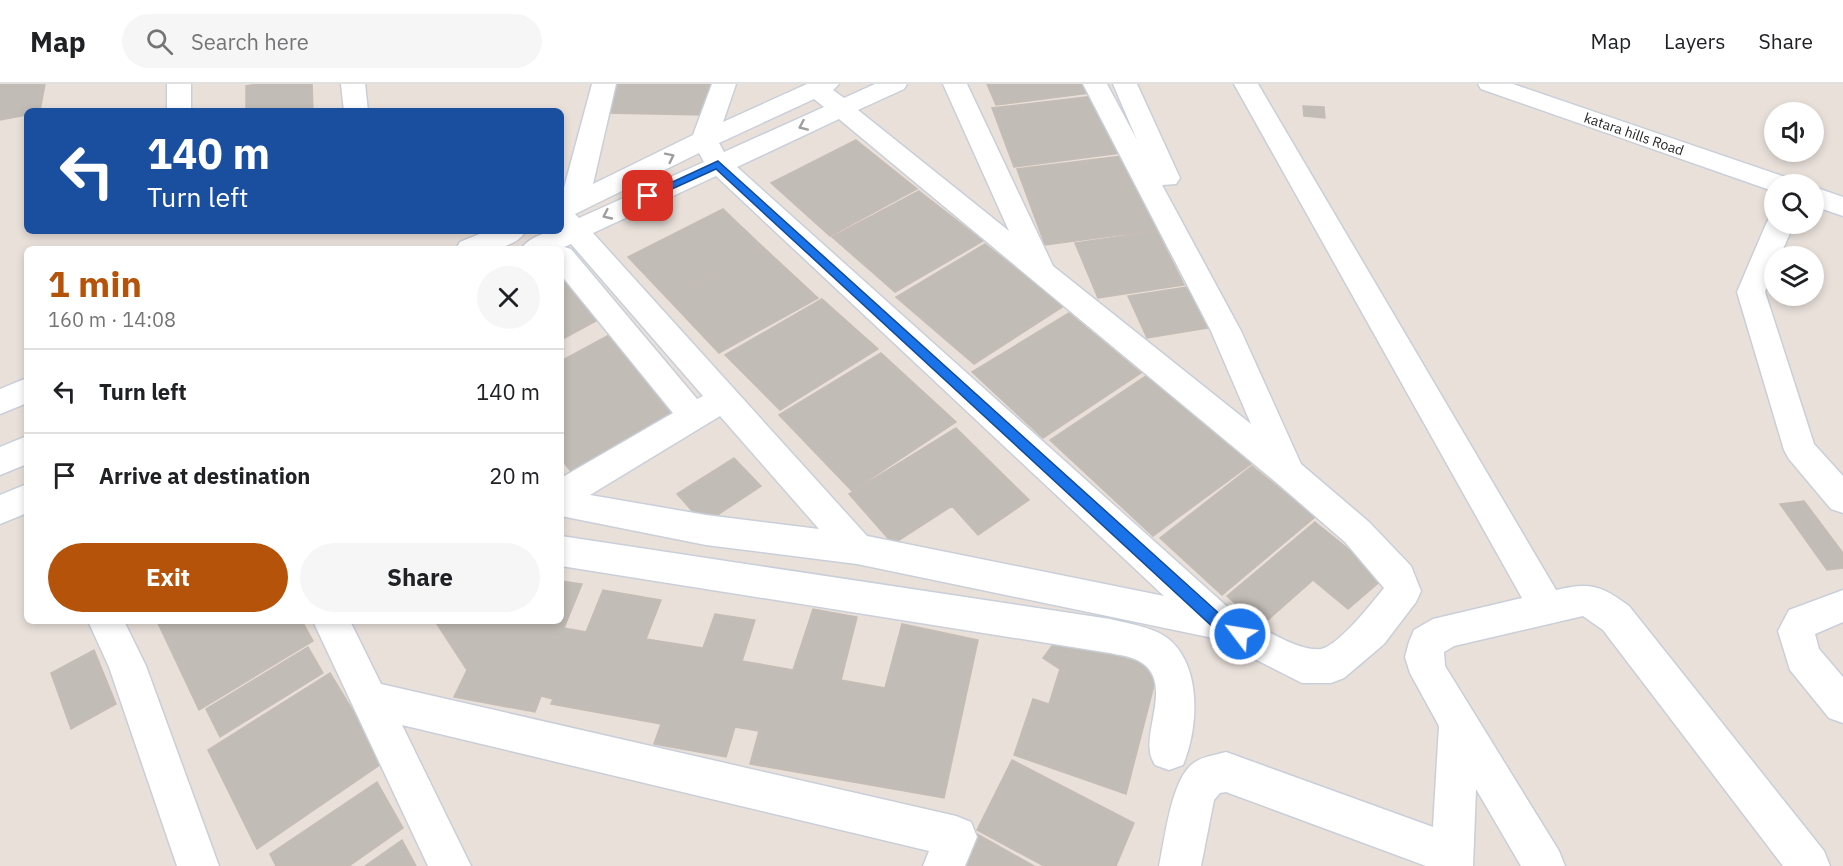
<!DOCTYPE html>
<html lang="en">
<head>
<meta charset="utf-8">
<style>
  :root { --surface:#fff; --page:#f6f6f6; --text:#202124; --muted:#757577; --line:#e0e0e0; --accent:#b45309 }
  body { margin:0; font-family:"IBM Plex Sans",sans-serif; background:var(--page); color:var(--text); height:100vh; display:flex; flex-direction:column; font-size:22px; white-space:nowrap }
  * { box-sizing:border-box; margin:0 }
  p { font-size:20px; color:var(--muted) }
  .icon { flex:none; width:33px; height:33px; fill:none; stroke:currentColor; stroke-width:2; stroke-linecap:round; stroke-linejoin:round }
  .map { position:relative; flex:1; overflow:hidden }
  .sheet { position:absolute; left:24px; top:162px; width:540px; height:378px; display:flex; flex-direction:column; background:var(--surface); border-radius:9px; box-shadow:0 3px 9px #0003 }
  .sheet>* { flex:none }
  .banner { position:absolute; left:24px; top:24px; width:540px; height:126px; border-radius:9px; box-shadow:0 3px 9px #0003; background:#1a4fa0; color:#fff; overflow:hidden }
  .fabs { position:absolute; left:1764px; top:18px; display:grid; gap:12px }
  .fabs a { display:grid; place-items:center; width:60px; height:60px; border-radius:50%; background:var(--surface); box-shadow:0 3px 9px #0003; font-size:30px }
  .pin { position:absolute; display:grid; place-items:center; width:51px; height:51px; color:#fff; margin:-26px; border-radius:12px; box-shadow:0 3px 9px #0006 }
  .me { position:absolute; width:66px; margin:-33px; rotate:301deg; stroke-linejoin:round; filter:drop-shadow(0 0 4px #0008) }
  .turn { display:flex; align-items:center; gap:21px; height:126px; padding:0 24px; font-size:27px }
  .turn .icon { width:78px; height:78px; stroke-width:2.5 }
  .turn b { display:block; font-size:42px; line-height:51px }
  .round { display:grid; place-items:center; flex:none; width:63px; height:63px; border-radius:32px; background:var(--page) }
  .head { display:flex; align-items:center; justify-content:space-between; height:102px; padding:0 24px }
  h1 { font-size:36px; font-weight:700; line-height:45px; color:var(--accent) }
  .cta { display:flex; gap:12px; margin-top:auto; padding:12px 24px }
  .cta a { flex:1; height:69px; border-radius:36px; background:var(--accent); color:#fff; font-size:24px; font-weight:700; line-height:69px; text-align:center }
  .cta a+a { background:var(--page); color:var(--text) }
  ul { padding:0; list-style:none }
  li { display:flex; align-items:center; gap:18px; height:84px; padding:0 24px; border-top:2px solid var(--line) }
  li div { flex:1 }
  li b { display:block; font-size:22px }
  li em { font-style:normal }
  header { display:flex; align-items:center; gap:36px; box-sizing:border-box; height:84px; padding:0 30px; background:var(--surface); border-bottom:2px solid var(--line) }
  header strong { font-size:28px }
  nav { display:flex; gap:33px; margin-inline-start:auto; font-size:21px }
  .search { width:420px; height:54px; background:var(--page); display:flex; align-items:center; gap:15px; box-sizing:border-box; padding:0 21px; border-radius:33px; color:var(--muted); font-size:22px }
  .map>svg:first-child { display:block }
  .building { fill:#c2bcb6; stroke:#c4bcb5; stroke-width:1.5 }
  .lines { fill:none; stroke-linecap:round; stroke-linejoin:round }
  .street-casing { stroke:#c9cfd9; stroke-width:3 }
  .secondary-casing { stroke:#c9cfd9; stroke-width:3 }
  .street { fill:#fff; fill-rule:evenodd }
  .secondary { fill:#fff; fill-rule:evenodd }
  .oneway { stroke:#9e9e9e }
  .route { fill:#1a73e8; stroke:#114b97; stroke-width:1.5 }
  .labels { text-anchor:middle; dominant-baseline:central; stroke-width:5; stroke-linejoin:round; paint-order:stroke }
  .far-street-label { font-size:14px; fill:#282828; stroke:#fff }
</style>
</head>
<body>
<header>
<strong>Map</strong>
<div class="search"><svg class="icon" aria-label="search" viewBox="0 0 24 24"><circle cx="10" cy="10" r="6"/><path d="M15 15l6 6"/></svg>Search here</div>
<nav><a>Map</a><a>Layers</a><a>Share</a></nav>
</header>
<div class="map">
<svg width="1843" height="782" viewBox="0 0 1843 782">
  <rect width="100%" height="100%" fill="#e9e0da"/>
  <!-- building -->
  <path class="building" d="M0,0H45L40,27H27V31L0,36Z
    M257,0H312L313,27H246V2Z
    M615,0H712L703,31L605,29Z
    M987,0H1086L1091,9L996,21Z
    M1094,12L1122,69L1014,83L992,24Z
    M1303,22L1324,23L1325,34L1304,32Z
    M856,56L917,105L830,152L771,99Z
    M1122,72L1157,146L1045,161L1017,85Z
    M919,107L983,157L895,208L832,153Z
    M723,125L763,163L667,214L628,173Z
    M1157,147L1184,201L1098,214L1075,159Z
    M985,160L1064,222L974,280L896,213Z
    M763,163L818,214L719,269L667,214Z
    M571,195L605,232L561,256V200Z
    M1187,203L1208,244L1147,254L1128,212Z
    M822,215L878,265L780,326L725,271Z
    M1069,229L1141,289L1043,354L972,288Z
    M611,250L682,327L574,391L561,375V277Z
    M881,269L956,338L852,407L779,331Z
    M1146,292L1251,380L1153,452L1050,356Z
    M956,344L1029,416L978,451L952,422L893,460L849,410Z
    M734,374L761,402L704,440L677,410Z
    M1252,382L1315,433L1222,511L1160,454Z
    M1804,417L1843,469V484L1827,486L1780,420Z
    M1315,438L1384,494L1348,525L1313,496L1261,542L1227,512Z
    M561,497L582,500L564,544L586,548L603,506L661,516L646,555L703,564L715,530L755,536L742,577L793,586L813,525L857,533L841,596L885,604L902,540L978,556L944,714L750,680L759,647L735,643L726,673L654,660L661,640L551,620L553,615L541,612L535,628L454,613L467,586L435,537H561Z
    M157,537H302L313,557L199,626Z
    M1078,556L1159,582L1126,710L1014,671L1033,615L1049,620L1060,585L1043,574L1054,559L1075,565Z
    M308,563L323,589L220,653L206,625Z
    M94,566L116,620L71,645L51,589Z
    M330,589L384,678L257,765L208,666Z
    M1012,676L1134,739L1116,782H1044L977,746Z
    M377,698L403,744L349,782H276L270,770Z
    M977,750L1034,782H961Z
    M402,756L416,782H365Z"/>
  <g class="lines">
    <!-- street casing -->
    <g class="street-casing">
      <path id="street" d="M167,0H191V27H167Z
        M341,0H365L368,27H344Z
        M592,0H616L593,100L693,51L712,0H736L723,38L807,0H839L833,6L844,14L875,0H907L904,5L858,26L1009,147L943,0H967L1053,182L1251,340L1211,247L1083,0H1107L1137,56L1113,0H1137L1180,94L1176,100L1162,101L1241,247L1301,380L1369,438L1411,482L1421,507L1416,518L1384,560L1344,594L1331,599H1302L1213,554L857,480L706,461L561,432V394L673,329L561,191V165H521C529,153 547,147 561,147V115ZM814,15L824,23L724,68L719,59ZM839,35L1278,400L1345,458L1384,504C1373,518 1338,562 1321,565C1297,568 1254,539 1232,527L737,83ZM699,69L704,78L579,134L575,130ZM716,92L1164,512L867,452L593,149ZM571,160L703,312L697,315L571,165L564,163ZM720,332L819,445L706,431L590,411Z
        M1234,0H1258L1556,506C1590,498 1601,501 1629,522L1824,767L1830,782H1783L1603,546L1583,532L1454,562L1444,568L1445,582L1559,767L1565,782H1521L1476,705L1473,782H1426L1226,708L1220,709L1214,716L1201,782H1159C1165,755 1171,693 1195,678C1204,672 1216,671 1226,668L1433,743L1439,642L1410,589L1405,573L1409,558L1414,546L1433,535L1522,514Z
        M1774,132V140H1794L1780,172H1774V186L1765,208L1814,360L1843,392V429L1831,425L1789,375L1784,366L1737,208L1766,140L1770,133Z
        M487,147H526C512,169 478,165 456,165L460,158Z
        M27,294V319L0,330V305Z
        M27,352V380L0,391V363Z
        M27,400V429L0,440V411Z
        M561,452L1110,535C1129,540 1156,543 1171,557C1202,586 1198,645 1183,681L1169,686L1155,681C1153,677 1150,672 1150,668C1145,641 1174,594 1137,576C1129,572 1119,571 1110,569L561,482Z
        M1843,506V538L1815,550L1819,565L1843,593V639L1829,634L1790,586L1778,547L1789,526Z
        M88,537H124L146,582L219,782H177L109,583Z
        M313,537H350L381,600L956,732L971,738L977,753L965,782H923L929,767L402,641L471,782H428Z"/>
    </g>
    <!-- secondary casing -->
    <g class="secondary-casing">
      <path id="secondary" d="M1478,0H1513L1788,94L1792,100H1774V107L1770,106L1481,5Z
        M1814,103L1843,113V132L1814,122Z"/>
    </g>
    <!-- street -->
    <use href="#street" class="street"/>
    <!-- secondary -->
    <use href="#secondary" class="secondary"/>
  </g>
  <!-- one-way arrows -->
  <defs><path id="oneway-chevron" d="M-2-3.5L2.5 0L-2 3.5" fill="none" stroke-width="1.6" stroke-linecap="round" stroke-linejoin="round" transform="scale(1.5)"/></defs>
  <g class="oneway">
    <use href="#oneway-chevron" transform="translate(803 42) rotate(156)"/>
    <use href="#oneway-chevron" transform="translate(670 73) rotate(-26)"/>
    <use href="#oneway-chevron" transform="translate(607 131) rotate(155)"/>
  </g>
  <!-- route -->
  <path class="route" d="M718,77L1224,534L1245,545L1247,550L1245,554L1240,556L1214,544L716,85L652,114L648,115L642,112Z"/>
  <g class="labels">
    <!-- far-street labels -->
    <g class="far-street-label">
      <text transform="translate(1634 50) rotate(19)">katara hills Road</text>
    </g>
  </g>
</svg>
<div class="fabs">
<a><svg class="icon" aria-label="sound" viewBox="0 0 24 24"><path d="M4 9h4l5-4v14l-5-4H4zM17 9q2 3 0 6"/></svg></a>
<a><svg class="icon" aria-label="search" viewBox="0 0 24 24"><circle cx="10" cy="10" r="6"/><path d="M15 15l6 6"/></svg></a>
<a><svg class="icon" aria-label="layers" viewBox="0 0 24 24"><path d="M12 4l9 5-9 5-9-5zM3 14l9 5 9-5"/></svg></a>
</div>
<div class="pin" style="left:648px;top:112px;background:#d93025"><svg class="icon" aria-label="arrive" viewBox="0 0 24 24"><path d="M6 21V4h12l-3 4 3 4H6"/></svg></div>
<svg class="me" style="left:1240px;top:550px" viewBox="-20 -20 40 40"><circle r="17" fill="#1a73e8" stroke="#fff" stroke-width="3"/><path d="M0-11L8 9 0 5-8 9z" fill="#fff"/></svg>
<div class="banner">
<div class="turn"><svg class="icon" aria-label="left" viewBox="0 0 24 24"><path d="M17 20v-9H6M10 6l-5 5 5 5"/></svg><div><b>140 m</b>Turn left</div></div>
</div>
<section class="sheet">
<div class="head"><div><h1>1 min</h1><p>160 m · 14:08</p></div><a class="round"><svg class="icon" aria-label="close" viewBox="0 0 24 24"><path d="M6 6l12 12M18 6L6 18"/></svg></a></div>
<ul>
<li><svg class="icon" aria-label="left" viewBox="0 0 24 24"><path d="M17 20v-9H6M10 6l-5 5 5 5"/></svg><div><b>Turn left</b></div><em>140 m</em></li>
<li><svg class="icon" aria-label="arrive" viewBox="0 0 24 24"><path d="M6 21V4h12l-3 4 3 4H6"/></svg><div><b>Arrive at destination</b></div><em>20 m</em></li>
</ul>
<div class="cta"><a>Exit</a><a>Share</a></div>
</section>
</div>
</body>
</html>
